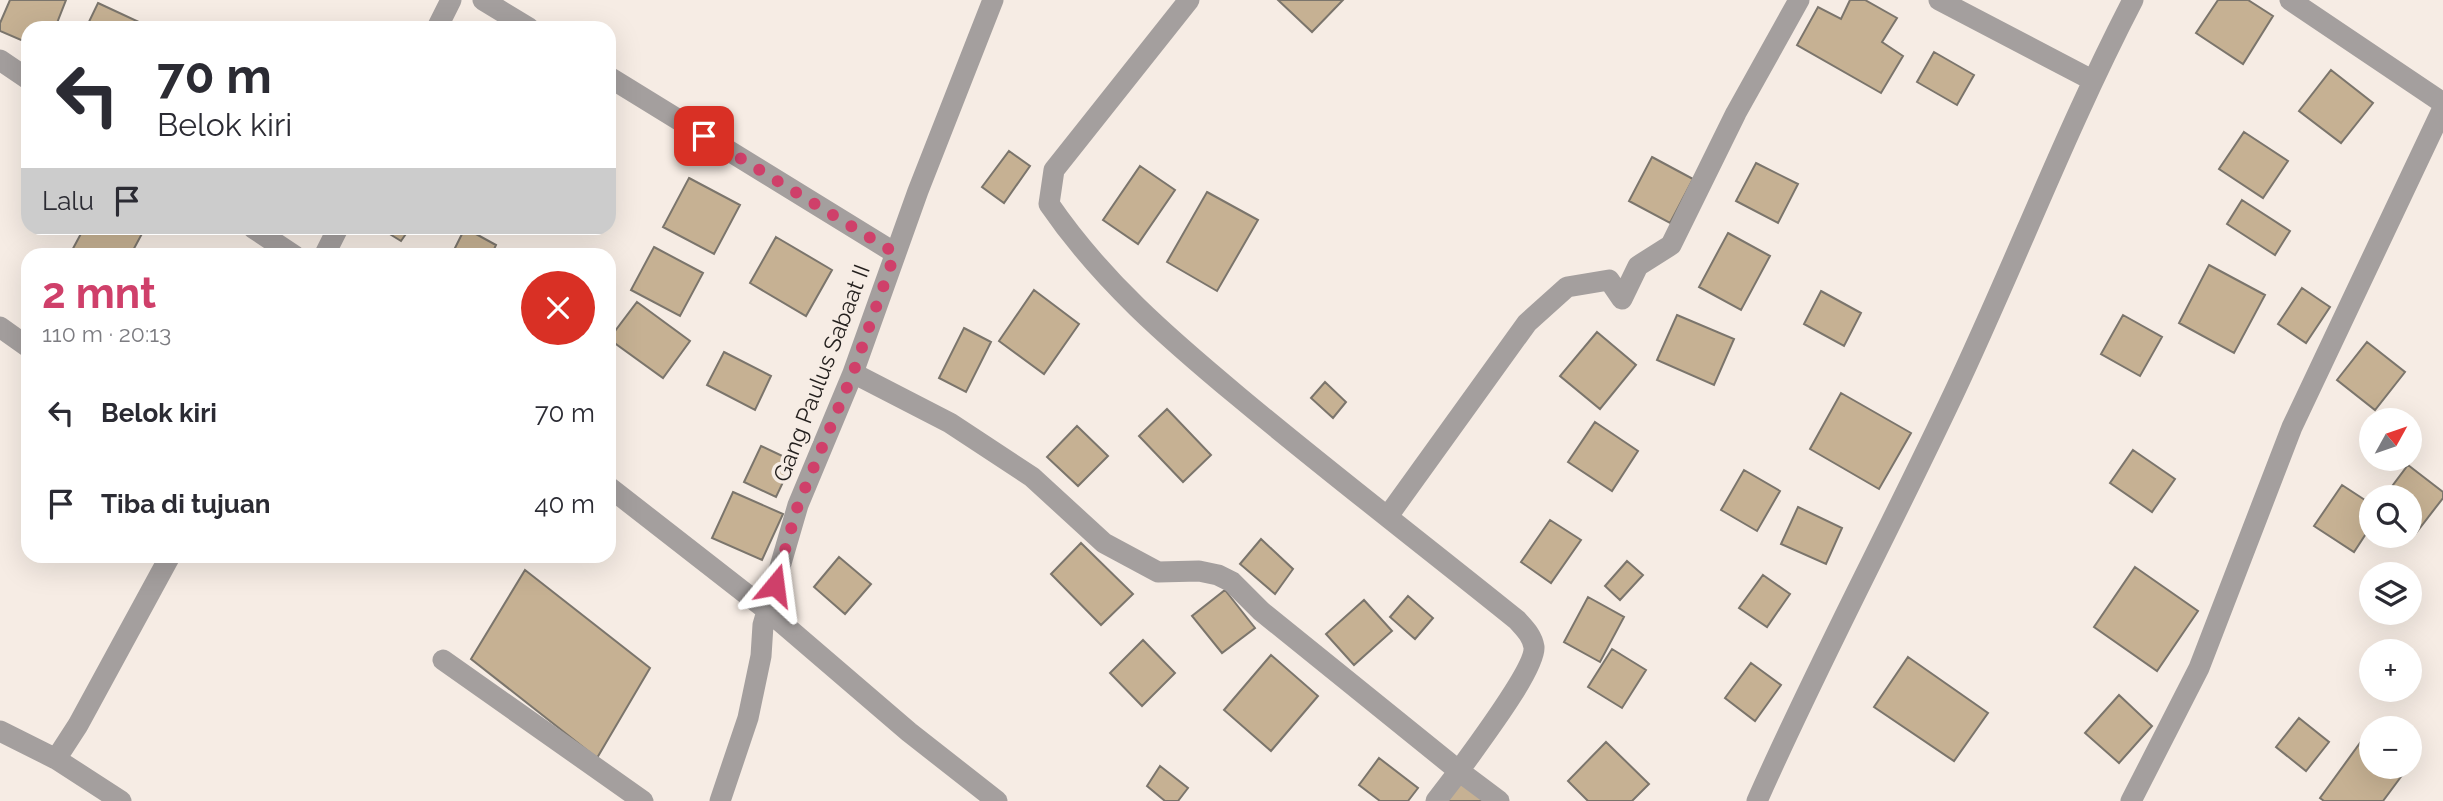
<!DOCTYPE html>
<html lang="id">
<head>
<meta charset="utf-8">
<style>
  :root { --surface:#fff; --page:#f7f7f7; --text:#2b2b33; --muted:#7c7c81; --accent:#cf406a }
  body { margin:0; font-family:Raleway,sans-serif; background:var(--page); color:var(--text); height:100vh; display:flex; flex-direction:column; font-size:26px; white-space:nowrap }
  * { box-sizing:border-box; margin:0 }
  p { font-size:23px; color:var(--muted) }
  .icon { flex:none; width:38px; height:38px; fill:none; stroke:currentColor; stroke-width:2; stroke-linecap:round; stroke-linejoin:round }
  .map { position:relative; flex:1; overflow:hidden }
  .side { position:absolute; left:21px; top:248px; width:595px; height:315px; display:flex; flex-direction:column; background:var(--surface); border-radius:21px; box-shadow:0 7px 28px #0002 }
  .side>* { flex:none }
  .top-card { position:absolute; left:21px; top:21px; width:595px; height:214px; border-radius:21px; box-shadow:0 7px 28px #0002; background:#fff; color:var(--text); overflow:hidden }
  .needle { width:46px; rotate:50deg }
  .buttons { position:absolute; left:2359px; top:408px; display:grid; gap:14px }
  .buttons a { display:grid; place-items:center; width:63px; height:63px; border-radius:50%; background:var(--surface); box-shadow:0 7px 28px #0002; font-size:35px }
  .pin { position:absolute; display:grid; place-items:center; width:60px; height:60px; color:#fff; margin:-30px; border-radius:14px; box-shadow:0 4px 10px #0006 }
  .me { position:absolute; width:77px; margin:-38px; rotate:16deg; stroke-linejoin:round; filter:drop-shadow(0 0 5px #0008) }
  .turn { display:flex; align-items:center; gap:24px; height:147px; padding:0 21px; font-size:32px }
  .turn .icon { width:91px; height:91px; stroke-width:2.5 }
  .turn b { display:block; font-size:49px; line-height:60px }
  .then { display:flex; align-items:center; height:66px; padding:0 21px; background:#0003; gap:14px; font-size:26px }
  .round { display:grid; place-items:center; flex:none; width:74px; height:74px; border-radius:37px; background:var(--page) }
  .headline { display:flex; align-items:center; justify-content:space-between; height:119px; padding:0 21px }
  h1 { font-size:42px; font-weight:700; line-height:52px; color:var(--accent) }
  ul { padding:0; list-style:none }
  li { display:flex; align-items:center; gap:21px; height:91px; padding:0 21px }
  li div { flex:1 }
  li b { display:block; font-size:26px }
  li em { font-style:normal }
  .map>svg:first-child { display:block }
  .building { fill:#c6b193; stroke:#7b756c; stroke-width:2 }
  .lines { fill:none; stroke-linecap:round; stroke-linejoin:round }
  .street { stroke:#a49f9e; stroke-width:21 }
  .route { stroke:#cf406a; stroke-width:12; stroke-dasharray:0 21.6 }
  .labels { text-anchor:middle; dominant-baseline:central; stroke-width:7; stroke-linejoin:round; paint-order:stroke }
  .street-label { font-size:23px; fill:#231f1d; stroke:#f6ece4 }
</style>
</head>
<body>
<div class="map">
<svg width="2443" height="801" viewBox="0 0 2443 801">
  <rect width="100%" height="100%" fill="#f6ece4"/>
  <!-- building -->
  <path class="building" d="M10,0H66L55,28H28V43L0,31V23Z
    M1278,0H1343L1312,32Z
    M1850,0H1865L1897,18L1882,42L1903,56L1881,93L1797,45L1818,7L1841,19Z
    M2218,0H2248L2273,16L2243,64L2196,33Z
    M98,3L139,22L137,28H86Z
    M1934,52L1974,75L1957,105L1917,82Z
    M2331,70L2373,103L2341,143L2299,111Z
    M2244,132L2288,161L2263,198L2219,169Z
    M1009,151L1030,166L1004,203L982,187Z
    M1652,157L1693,179L1670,223L1629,201Z
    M1756,163L1798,184L1778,223L1736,201Z
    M1140,166L1175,190L1138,244L1103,220Z
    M689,178L740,205L714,254L663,227Z
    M1207,192L1258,220L1217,291L1167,262Z
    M2242,200L2290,231L2275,255L2227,224Z
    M84,228H145L130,256H69Z
    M380,228H410L401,241Z
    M465,228L496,245L491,256H451Z
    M1728,233L1770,256L1741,310L1699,287Z
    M776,237L832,270L806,316L750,283Z
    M654,247L703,273L680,316L631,290Z
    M2209,265L2265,295L2234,353L2179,323Z
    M2302,288L2330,307L2306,343L2278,324Z
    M1034,290L1079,324L1044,374L999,341Z
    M1821,291L1861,313L1844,346L1804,324Z
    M637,302L690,341L663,378L609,339Z
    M1677,315L1734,339L1714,385L1657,360Z
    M2123,315L2162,337L2140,376L2101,354Z
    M964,328L991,342L966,392L939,378Z
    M1597,332L1636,365L1600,409L1560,376Z
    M2367,342L2405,372L2375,410L2337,380Z
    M724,352L771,376L755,410L707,385Z
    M1325,382L1346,402L1333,418L1311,398Z
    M1841,393L1911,433L1879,489L1810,449Z
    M1167,409L1211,455L1183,482L1139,436Z
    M1595,422L1638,451L1612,491L1568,462Z
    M1077,426L1108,456L1078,486L1047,457Z
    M761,446L793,461L776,497L744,482Z
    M2133,450L2175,479L2152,512L2110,483Z
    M2408,465L2443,492V498L2416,533L2410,528V497H2384Z
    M1744,470L1780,491L1757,531L1721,510Z
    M2342,485L2371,504V526L2354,552L2314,526Z
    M733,492L783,514L762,560L712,538Z
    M1798,507L1842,528L1826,564L1781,544Z
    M1550,520L1581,540L1551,583L1521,562Z
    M1261,539L1293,569L1275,594L1240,564Z
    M1081,543L1133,594L1101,625L1051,574Z
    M839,557L871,584L845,614L814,587Z
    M1627,561L1643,575L1620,600L1605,586Z
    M2135,567L2198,611L2157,671L2094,627Z
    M525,570L650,668L597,758L471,659Z
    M1763,575L1790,594L1767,627L1739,608Z
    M1225,590L1255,628L1222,653L1192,616Z
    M1408,596L1433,618L1415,639L1390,617Z
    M1588,597L1624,617L1600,662L1564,642Z
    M1364,600L1392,631L1354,665L1326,634Z
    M1143,640L1175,673L1142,706L1110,673Z
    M1612,649L1646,670L1622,708L1588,687Z
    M1271,655L1318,696L1271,751L1224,710Z
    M1908,657L1988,713L1954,761L1874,707Z
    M1751,663L1781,685L1755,721L1725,698Z
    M2119,695L2152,726L2119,763L2085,733Z
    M2299,718L2329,742L2306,771L2276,747Z
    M1606,742L1649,784L1632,801H1588L1568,781Z
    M2360,743L2371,751V766H2392L2403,774L2383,801H2324L2320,798Z
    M1379,758L1418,788L1408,801H1380L1359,785Z
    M1160,766L1188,788L1178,801H1165L1147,786Z
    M1457,778L1493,801H1441Z"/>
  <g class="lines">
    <!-- street -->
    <path class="street" d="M483,0L529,28
      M1189,0L1054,170L1049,204C1101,280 1168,338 1239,397C1330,473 1424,545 1517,620C1524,628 1532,635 1534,647C1536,669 1474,749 1459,771L1499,801
      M1939,0L2092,80
      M2290,0L2443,103
      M437,28L451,0
      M0,60L28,79
      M609,77L895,253
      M253,228L295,256
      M324,256L338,228
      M0,327L28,347
      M853,373L950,423L1032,477L1104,543L1158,572L1199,571L1218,575L1232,582L1261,611L1459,771L1436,801
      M609,487L768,611L909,732L997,801
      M1388,516L1527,323L1567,287L1609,280L1622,299L1638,266L1671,245L1736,113L1799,0
      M443,660L643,801
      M0,731L56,759L78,725L170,556
      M56,759L121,801
      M720,801L748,718L761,656L763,625L798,505L853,373L918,191L993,0
      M1757,801C1818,663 1889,531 1953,395C2015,264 2066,129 2133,0
      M2131,801L2199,668L2292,427L2443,108"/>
  </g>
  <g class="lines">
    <!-- route -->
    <path class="route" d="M704,136L895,253L853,373L798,505L775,585"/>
  </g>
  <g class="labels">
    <!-- street labels -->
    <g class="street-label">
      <text transform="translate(821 373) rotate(-69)">Gang Paulus Sabaat II</text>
    </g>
  </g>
</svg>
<div class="buttons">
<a><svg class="needle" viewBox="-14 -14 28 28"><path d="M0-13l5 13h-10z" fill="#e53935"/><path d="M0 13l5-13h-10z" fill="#7c7c81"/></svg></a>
<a><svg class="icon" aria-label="search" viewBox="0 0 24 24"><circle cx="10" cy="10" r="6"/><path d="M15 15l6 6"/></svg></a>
<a><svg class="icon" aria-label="layers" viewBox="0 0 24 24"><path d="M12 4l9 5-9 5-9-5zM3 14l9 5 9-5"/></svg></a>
<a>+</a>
<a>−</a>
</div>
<div class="pin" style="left:704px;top:136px;background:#d93025"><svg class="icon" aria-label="arrive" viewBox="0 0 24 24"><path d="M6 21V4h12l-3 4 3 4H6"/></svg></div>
<svg class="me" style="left:775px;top:585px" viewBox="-20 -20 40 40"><path d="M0-17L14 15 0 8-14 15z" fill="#cf406a" stroke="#fff" stroke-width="4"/></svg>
<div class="top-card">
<div class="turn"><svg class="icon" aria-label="left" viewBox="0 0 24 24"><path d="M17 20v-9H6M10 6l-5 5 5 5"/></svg><div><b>70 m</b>Belok kiri</div></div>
<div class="then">Lalu<svg class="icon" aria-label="arrive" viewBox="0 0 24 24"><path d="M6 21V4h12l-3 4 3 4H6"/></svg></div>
</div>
<section class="side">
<div class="headline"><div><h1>2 mnt</h1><p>110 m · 20:13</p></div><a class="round" style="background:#d93025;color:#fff"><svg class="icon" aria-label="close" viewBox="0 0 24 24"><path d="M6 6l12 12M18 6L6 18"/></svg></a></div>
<ul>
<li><svg class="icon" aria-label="left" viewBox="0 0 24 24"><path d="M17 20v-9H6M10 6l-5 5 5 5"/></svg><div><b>Belok kiri</b></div><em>70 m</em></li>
<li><svg class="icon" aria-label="arrive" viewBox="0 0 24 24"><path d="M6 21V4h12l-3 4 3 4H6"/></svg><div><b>Tiba di tujuan</b></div><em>40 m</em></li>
</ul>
</section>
</div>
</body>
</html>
